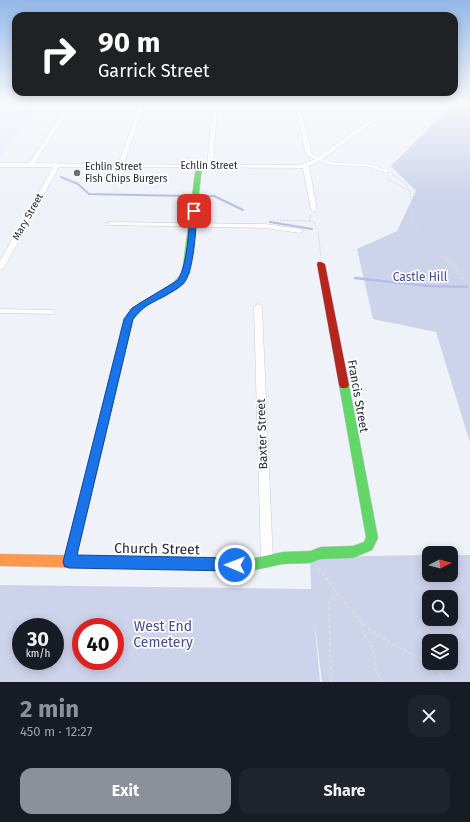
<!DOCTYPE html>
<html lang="en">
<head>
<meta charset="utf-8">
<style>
  :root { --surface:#171b24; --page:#20242c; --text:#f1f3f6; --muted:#9ea1a6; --accent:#8c9099 }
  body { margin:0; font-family:"Fira Sans",sans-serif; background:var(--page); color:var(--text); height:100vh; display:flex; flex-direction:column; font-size:15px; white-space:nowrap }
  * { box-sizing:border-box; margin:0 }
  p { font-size:13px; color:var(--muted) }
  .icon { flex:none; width:22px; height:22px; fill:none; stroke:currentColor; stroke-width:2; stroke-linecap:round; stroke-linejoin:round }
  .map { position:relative; height:682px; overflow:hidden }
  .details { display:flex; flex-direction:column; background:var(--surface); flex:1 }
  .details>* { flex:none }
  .top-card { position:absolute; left:12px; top:12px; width:446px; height:84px; border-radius:12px; box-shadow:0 2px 10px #0003; background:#202124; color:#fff; overflow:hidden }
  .needle { width:26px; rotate:84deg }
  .fabs { position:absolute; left:422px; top:546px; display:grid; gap:8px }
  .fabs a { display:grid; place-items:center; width:36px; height:36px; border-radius:8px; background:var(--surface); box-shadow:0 2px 10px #0003; font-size:20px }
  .speed { position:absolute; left:12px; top:618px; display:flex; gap:8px; font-size:20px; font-weight:700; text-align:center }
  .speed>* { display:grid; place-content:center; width:52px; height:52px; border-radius:50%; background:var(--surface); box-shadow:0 2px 10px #0003; line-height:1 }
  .speed small { font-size:10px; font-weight:400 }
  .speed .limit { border:6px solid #d22; background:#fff; color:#111 }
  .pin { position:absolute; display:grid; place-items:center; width:34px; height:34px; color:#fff; margin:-17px; border-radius:8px; box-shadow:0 2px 6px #0006 }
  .me { position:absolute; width:44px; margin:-22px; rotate:271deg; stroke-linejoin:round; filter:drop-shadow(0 0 3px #0008) }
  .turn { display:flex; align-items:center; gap:14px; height:84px; padding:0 20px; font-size:18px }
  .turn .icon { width:52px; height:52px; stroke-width:2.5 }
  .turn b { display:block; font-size:28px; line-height:34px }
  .round { display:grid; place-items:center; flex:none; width:42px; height:42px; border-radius:12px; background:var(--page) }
  .headline { display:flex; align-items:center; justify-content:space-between; height:68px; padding:0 20px }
  h1 { font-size:24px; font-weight:700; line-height:30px; color:var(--accent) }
  .action { display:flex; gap:8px; margin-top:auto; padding:8px 20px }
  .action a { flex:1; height:46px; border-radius:12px; background:var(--accent); color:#fff; font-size:16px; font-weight:700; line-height:46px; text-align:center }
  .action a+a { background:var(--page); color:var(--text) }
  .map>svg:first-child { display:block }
  .built { fill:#e7ebfc }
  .green { fill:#ced3ec; fill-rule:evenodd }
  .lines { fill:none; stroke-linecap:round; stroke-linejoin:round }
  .stream-far1 { stroke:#b7bde8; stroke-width:2 }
  .stream { stroke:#b7bde8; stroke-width:2.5 }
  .lane-far2-casing { stroke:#cbccd7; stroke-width:3 }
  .lane-far1-casing { stroke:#cbccd7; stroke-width:4 }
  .lane-casing { stroke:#cbccd7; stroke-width:5 }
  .street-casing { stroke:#cbccd7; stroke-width:1 }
  .fast-casing { stroke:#cbccd7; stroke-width:1 }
  .slow-casing { stroke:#cbccd7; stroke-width:1 }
  .jam-casing { stroke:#cbccd7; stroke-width:1 }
  .path-far2 { stroke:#dadbde; stroke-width:1; stroke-dasharray:2 1; stroke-linecap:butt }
  .path-far1 { stroke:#dadbde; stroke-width:1.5; stroke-dasharray:3 2; stroke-linecap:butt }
  .path { stroke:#dadbde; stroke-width:2; stroke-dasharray:3.5 2.5; stroke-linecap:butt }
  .lane-far2 { stroke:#fdfdfe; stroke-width:2.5 }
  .lane-far1 { stroke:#fdfdfe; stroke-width:3.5 }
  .lane { stroke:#fdfdfe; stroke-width:4 }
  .street { fill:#fdfdfe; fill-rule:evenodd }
  .fast { fill:#63d668; fill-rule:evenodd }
  .slow { fill:#ff974d; fill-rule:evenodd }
  .jam { fill:#b3261e; fill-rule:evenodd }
  .route { fill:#1a73e8; stroke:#114b97 }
  .poi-dot { fill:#6c6e79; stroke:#fdfdfd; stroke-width:1.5 }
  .labels { text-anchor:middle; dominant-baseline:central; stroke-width:3.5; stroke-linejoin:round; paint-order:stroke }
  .far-street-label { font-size:10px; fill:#252734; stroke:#fdfdfd }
  .far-poi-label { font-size:10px; fill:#252734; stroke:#fdfdfd; text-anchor:start }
  .park-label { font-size:12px; fill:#474b92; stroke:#fdfdfd }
  .street-label { font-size:12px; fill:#252734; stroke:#fdfdfd }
  .near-street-label { font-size:14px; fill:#252734; stroke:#fdfdfd }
  .near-park-label { font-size:14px; fill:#474b92; stroke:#fdfdfd }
</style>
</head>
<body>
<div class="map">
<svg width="470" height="682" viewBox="0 0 470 682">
  <rect width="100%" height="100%" fill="#f0f2f9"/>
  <!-- built -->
  <path class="built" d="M0,102H41L0,156Z"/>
  <!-- green -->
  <path class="green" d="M456,102H470V443L436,332L373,319L357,249L397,231L416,191L391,166Z
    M429,555V575H451V555H470V682H322L314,618L320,682H0V585L311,589L310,557ZM429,597H451V619H429ZM21,627H55V661H21ZM81,627H115V661H81ZM429,641H451V663H429Z"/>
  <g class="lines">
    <!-- stream-far1 -->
    <path class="stream-far1" d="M61,177L78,184L89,194L187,196
      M206,196H214L243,210
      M270,222L312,229"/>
    <!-- stream -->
    <path class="stream" d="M355,278L428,286L467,287"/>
    <!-- lane-far2 casing -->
    <g class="lane-far2-casing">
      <path id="lane-far2" d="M319,159L334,164L366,165L387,171"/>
    </g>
    <!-- lane-far1 casing -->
    <g class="lane-far1-casing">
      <path id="lane-far1" d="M386,171H387"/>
    </g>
    <!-- lane casing -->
    <g class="lane-casing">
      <path id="lane" d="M0,311L53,312"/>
    </g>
    <!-- street casing -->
    <g class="street-casing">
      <path id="street" d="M67,102H71V106L35,163L118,164L141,102H145L124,164L207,165L213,107L215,102H219L217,107L213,165H301L315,159L308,156L305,151L295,102H299L311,151L312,154L318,157L396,102H401L321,160L309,166L317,210L314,212L311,210L303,168L59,167L4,268L0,270V261L53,167H0V163H29L67,106Z
        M109,222L265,224L300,229L304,231L300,233L265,228L107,225L106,224Z
        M258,304L262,307L273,561L272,566L267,567L262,566L261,561L254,307Z"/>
    </g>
    <!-- fast casing -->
    <g class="fast-casing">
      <path id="fast" d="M199,164L202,166L190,273L177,289L145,307L133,320L105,438L104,441L100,442L96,441L95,438L125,319L139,303L171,285L182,273L196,166Z
        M344,381L347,382L349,385L378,538L372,550L353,558L321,559L310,563L283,564L250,571L159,569L154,568L153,563L154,558L159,557L250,559L283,552L310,551L321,547L353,546L364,542L366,537L339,385L341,382Z"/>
    </g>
    <!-- slow casing -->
    <g class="slow-casing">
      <path id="slow" d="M0,554L159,557L164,558L165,563L164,568L159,569L0,566Z"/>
    </g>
    <!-- jam casing -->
    <g class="jam-casing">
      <path id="jam" d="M318,262H321L325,264L349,385L347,388H341L339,385L317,264Z
        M100,434L104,435L105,438L75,562L74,567L69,568L64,567L63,562L95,438L96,435Z"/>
    </g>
    <!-- path-far2 -->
    <path class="path-far2" d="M392,174C423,193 404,203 415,225C423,239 436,249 447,259
      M386,178L407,190
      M311,215L309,221L314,222L318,230L321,258
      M277,220L309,221"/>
    <!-- path-far1 -->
    <path class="path-far1" d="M446,258L470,285"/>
    <!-- path -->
    <path class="path" d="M318,568L361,623L384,639L429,663L441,674L445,682
      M361,623L365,636L373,648L376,671L382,682
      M331,682L329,601L339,594"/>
    <!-- lane-far2 -->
    <use href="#lane-far2" class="lane-far2"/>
    <!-- lane-far1 -->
    <use href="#lane-far1" class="lane-far1"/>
    <!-- lane -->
    <use href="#lane" class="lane"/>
    <!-- street -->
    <use href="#street" class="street"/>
    <!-- fast -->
    <use href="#fast" class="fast"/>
    <!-- slow -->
    <use href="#slow" class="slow"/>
    <!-- jam -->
    <use href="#jam" class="jam"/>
  </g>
  <!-- sky -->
  <linearGradient id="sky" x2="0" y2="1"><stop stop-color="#94b8e8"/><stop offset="0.52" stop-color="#f8f9fc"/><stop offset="1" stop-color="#f8f9fc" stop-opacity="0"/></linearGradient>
  <rect width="470" height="197" fill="url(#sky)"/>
  <!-- route -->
  <path class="route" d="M194,209L197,211C196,227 194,274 183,284C178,289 171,292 165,296C153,302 141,307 133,319L77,555L235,558L240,560L242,565L240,569L235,571L69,568L65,566L63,562L124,319L132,308L178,280C188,262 188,232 191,211Z"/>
  <!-- markers -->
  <circle class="poi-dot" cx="77" cy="173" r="4"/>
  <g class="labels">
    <!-- far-street labels -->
    <g class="far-street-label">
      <text x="209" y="166">Echlin Street</text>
      <text transform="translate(28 217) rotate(-61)">Mary Street</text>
    </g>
    <!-- far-poi labels -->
    <g class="far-poi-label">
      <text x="85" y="167">Echlin Street<tspan x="85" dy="12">Fish Chips Burgers</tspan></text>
    </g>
    <!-- park labels -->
    <g class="park-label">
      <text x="420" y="277">Castle Hill</text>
    </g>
    <!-- street labels -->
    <g class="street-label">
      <text transform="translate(358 396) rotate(80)">Francis Street</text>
      <text transform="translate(262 434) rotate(-92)">Baxter Street</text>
    </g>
    <!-- near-street labels -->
    <g class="near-street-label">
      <text transform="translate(157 549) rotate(1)">Church Street</text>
    </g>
    <!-- near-park labels -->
    <g class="near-park-label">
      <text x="163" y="626">West End<tspan x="163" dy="16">Cemetery</tspan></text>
    </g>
  </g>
</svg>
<div class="fabs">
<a><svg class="needle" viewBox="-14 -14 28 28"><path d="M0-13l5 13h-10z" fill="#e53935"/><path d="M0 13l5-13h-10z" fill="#9ea1a6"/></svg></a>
<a><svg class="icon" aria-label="search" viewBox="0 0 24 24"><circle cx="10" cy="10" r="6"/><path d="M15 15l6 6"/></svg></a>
<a><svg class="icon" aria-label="layers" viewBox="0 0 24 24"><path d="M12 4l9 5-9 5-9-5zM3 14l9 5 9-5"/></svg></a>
</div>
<div class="speed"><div>30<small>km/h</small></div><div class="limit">40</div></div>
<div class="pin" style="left:194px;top:211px;background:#d93025"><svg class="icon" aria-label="arrive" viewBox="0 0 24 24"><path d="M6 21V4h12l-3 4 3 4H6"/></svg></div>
<svg class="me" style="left:235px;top:565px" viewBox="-20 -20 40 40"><circle r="17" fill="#1a73e8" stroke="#fff" stroke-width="3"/><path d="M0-11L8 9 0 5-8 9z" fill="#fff"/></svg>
<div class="top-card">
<div class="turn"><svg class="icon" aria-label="right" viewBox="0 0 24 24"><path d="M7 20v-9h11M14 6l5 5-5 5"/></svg><div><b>90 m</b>Garrick Street</div></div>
</div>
</div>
<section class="details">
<div class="headline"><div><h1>2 min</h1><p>450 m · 12:27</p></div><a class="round"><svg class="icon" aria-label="close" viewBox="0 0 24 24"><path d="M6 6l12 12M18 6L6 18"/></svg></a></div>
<div class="action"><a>Exit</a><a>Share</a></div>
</section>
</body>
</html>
